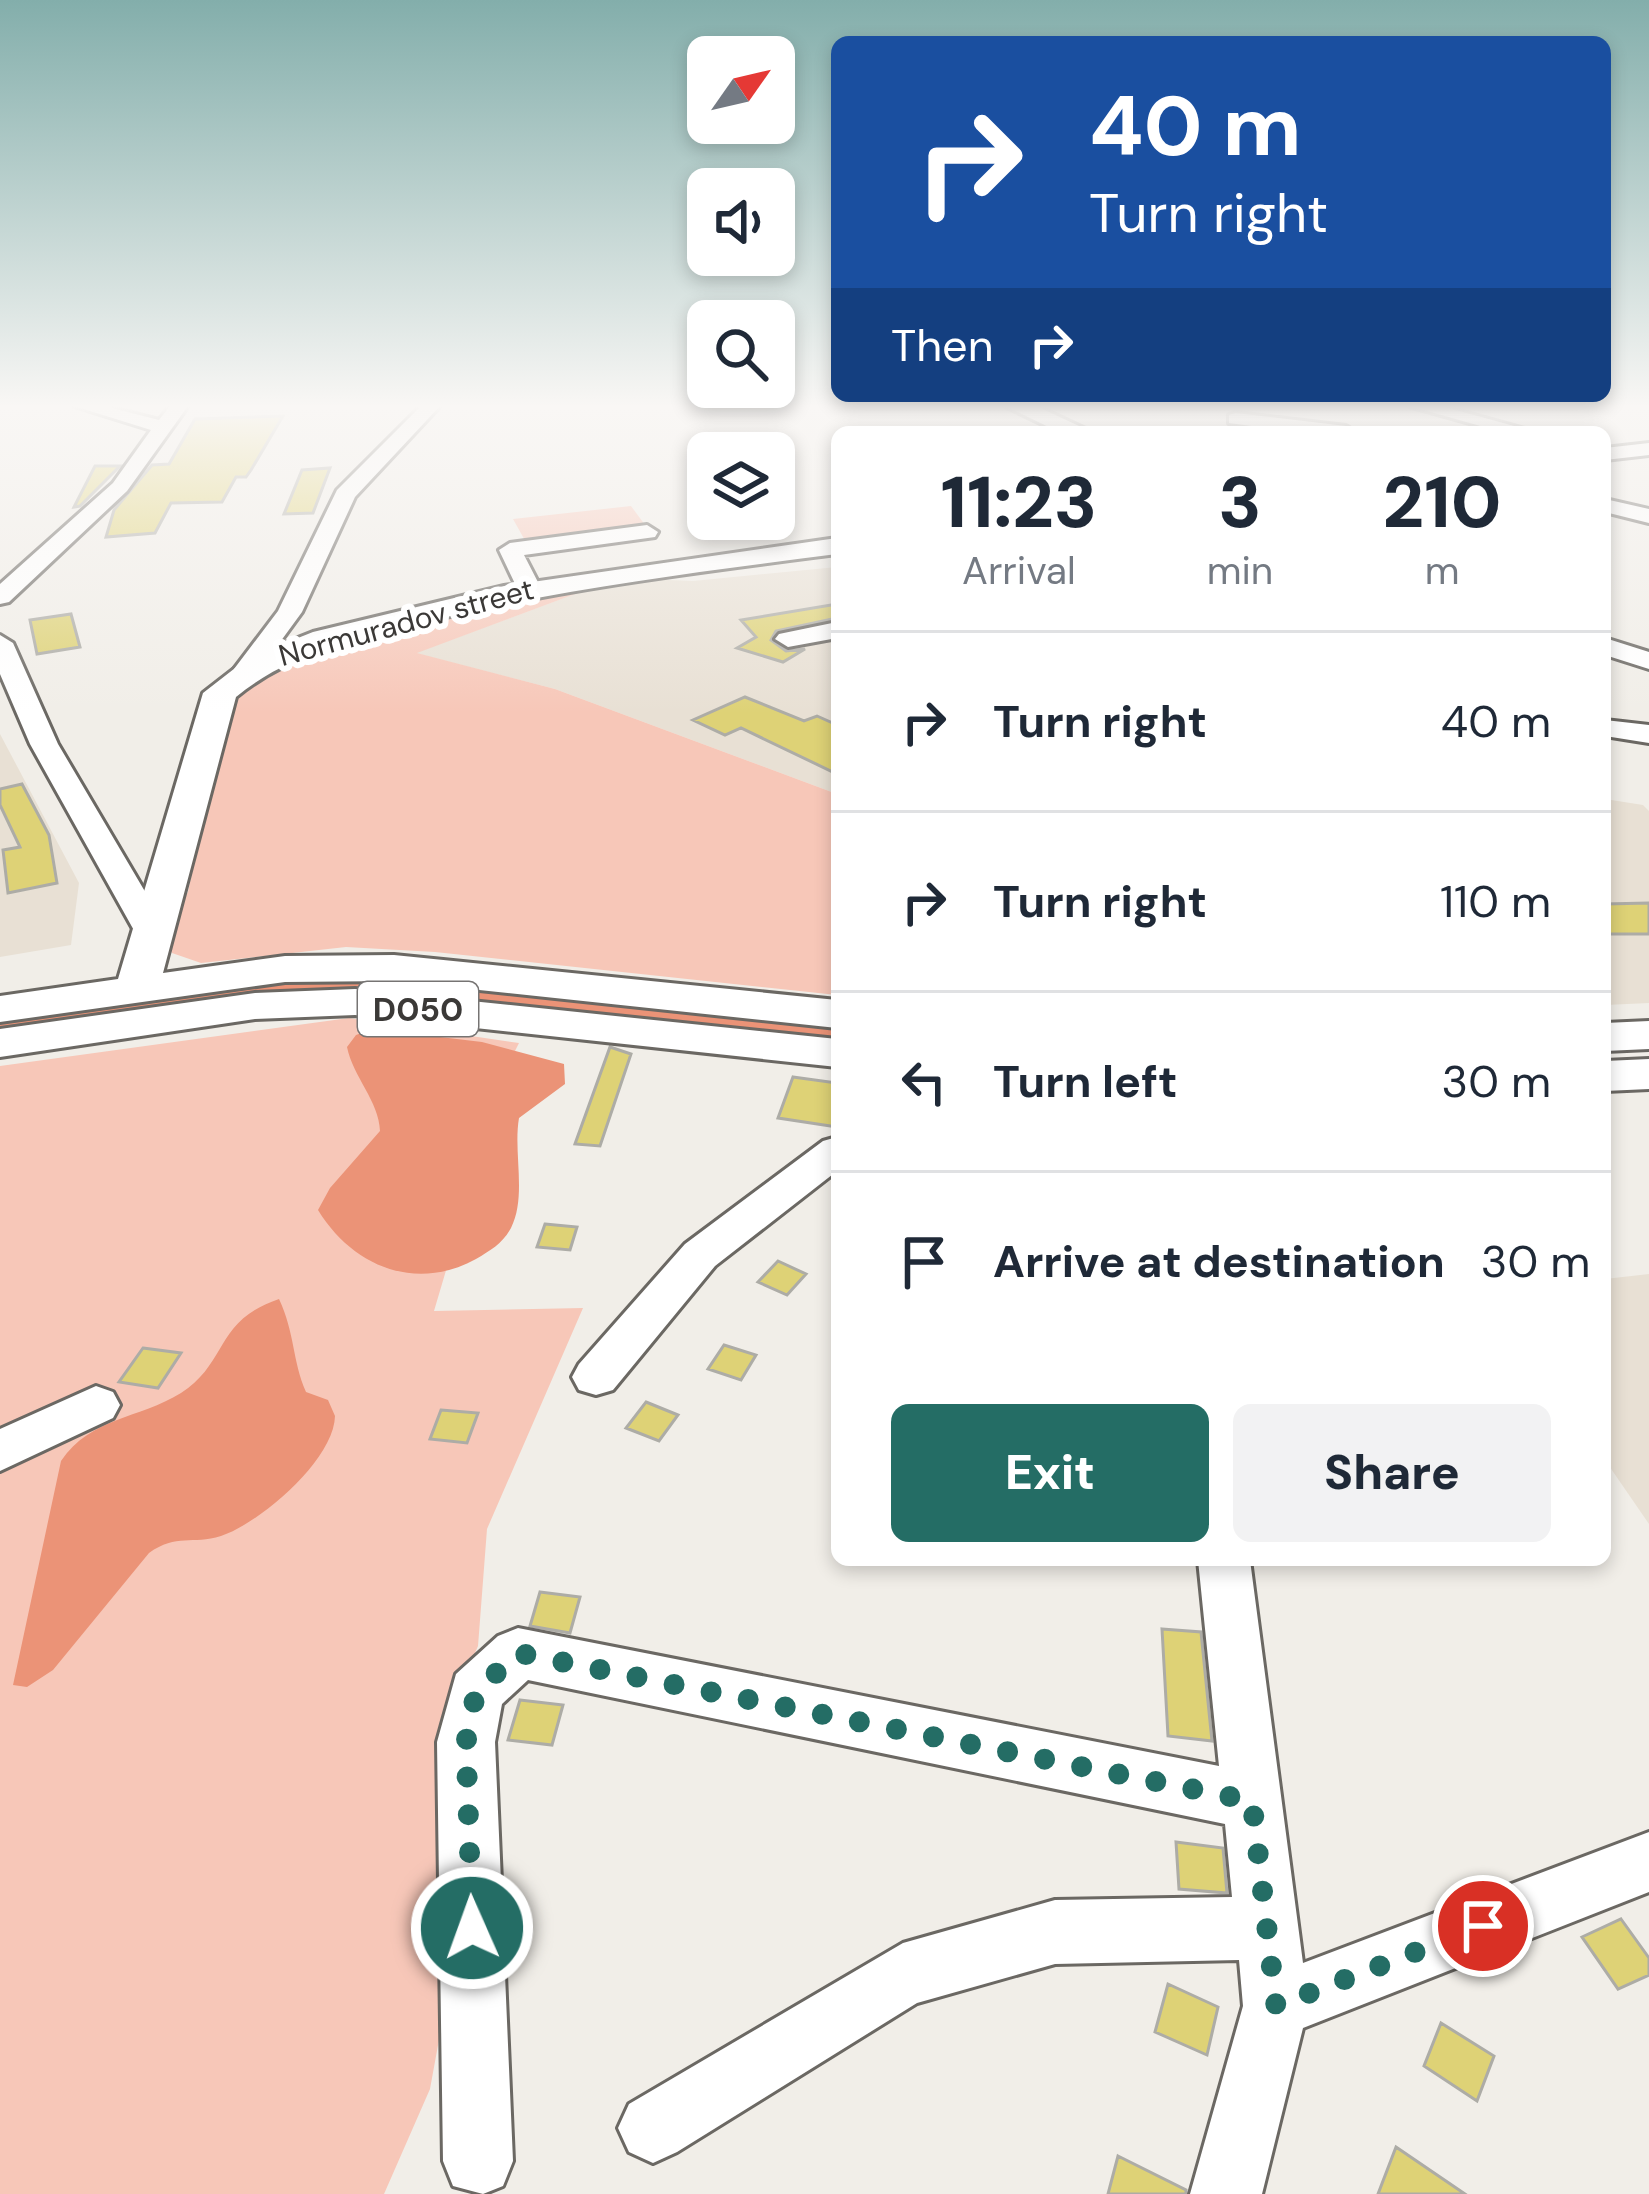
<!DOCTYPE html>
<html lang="en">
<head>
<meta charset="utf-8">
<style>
  :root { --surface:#fff; --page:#f2f2f3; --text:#1f2937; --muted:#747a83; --line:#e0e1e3; --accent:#246d65 }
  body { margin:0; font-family:"DM Sans",sans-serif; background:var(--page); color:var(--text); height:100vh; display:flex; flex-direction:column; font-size:45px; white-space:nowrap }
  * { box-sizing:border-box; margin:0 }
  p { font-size:39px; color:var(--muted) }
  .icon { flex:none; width:66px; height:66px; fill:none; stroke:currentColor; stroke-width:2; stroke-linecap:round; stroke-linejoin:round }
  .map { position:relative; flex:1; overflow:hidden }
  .drawer { position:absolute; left:831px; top:426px; width:780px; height:1140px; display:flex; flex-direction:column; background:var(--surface); border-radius:18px; box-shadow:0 6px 18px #0003 }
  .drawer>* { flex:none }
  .banner { position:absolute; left:831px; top:36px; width:780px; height:366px; border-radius:18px; box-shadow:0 6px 18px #0003; background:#1a4fa0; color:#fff; overflow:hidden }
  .needle { width:78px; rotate:56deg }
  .buttons { position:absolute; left:687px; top:36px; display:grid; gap:24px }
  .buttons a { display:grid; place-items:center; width:108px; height:108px; border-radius:18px; background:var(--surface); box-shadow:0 6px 18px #0003; font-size:60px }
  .pin { position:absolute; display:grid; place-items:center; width:102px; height:102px; color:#fff; margin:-51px; border:6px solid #fff; border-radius:50%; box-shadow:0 3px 12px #0007 }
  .me { position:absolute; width:132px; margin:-66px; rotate:358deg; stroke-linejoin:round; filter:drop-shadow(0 0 9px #0008) }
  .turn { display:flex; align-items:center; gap:42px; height:252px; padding:0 60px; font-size:54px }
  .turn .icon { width:156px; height:156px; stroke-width:2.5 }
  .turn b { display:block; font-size:84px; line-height:102px }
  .then { display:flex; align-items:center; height:114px; padding:0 60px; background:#0003; gap:24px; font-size:45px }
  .eta { display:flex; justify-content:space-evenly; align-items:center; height:204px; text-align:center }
  .eta b { font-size:72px; font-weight:800; line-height:84px }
  .action { display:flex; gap:24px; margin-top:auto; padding:24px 60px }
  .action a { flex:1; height:138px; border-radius:18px; background:var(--accent); color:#fff; font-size:48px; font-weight:800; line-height:138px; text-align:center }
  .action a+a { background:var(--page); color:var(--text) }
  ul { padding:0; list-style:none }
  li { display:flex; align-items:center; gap:36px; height:180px; padding:0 60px; border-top:3px solid var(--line) }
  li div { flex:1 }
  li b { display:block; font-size:45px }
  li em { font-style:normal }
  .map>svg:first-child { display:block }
  .built { fill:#e8e0d4 }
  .green { fill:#f7c7b8 }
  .forest { fill:#eb9377 }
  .building { fill:#ded276; stroke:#adaca6; stroke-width:3 }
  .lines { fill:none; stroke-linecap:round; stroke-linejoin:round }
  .minor-casing { stroke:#6b6863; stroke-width:6 }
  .major-casing { stroke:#6b6863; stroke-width:6 }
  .minor { fill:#fff; fill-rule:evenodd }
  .major { fill:#fff; fill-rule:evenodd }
  .route { stroke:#246d65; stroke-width:21; stroke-dasharray:0 37.8 }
  .labels { text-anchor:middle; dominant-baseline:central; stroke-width:12; stroke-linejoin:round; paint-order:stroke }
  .far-street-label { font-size:30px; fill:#3b3937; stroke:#fff }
  .shield { fill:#fff; stroke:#767473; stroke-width:3 }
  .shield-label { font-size:33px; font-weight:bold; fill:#3b3937 }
</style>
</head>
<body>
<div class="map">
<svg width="1649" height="2194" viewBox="0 0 1649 2194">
  <rect width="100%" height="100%" fill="#f1eee8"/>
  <!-- built -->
  <path class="built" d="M837,567V794L555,689L415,653L618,578L693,581Z
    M0,734L79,883L71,945L0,957Z
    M1605,799L1643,805L1649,811V1003L1605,1005Z
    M1649,1274V1524L1605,1460V1279Z"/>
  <!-- green -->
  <path class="green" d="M631,506L648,529L527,544L513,519Z
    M618,578L417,653L555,689L837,794V995L435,952L346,947L201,963L172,953L166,942L170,921L188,892L226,700L292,655L455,612Z
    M349,1018L519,1043L505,1071L434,1311L583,1308L487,1529L478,1646L450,1711L449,1985L430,2089L384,2194H0V1066Z"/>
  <!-- forest -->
  <path class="forest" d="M353,978L462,984L837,1026V1041L354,990L0,1032V1019L261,982Z
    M373,1029L482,1042L564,1064L565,1084L519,1118C513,1153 527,1196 511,1228C502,1244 491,1250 476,1259C416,1292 353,1267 318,1210L330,1188L380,1131C379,1101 353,1077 347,1047L356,1035Z
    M279,1299C295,1333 292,1360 306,1392L328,1400L335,1416C334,1460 260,1523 221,1536C192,1545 177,1533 149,1553L53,1670L27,1687L13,1685L61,1461C91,1417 139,1419 181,1393C229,1362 214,1321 279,1299Z"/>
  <!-- building -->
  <path class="building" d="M283,416L251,470L246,477H236L222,502L171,503L155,533L106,537L114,510L152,465L169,464L195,419Z
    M95,466H120L80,506L74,507Z
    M330,468L313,513L284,514L302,470Z
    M837,604V618L776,631L771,640L786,651L805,649L783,662L737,648L756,637L741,620Z
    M71,614L80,647L37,654L30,620Z
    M745,697L804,721L817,716L837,725V774L741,728L725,735L693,720Z
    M22,784L49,835L57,883L8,893L3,850L20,847L0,805V789Z
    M1649,903V934H1605V904Z
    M610,1047L631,1054L600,1146L575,1144Z
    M793,1077L837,1083V1127L778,1118Z
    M545,1224L577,1227L570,1250L537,1247Z
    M778,1261L806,1274L787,1295L758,1282Z
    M724,1345L756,1355L741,1380L708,1369Z
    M143,1348L181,1353L158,1388L119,1382Z
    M646,1402L678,1415L659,1441L626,1428Z
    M441,1410L478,1413L467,1443L430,1439Z
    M540,1592L580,1597L570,1633L530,1626Z
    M1162,1629L1201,1632L1212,1741L1168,1736Z
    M520,1700L563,1705L552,1745L508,1740Z
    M1176,1842L1223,1848L1227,1893L1179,1889Z
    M1621,1919L1649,1958V1975L1618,1989L1582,1937Z
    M1168,1984L1218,2007L1207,2055L1155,2032Z
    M1441,2023L1494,2056L1477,2101L1424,2066Z
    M1396,2147L1465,2194H1378Z
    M1118,2156L1186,2190V2194H1108Z"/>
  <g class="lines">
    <!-- minor casing -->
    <g class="minor-casing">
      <path id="minor" d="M74,406H104L159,420L170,406H188L127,491L9,602L0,604V584L113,483L151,430Z
        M421,406H440L355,497L302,612L256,675H238L234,669L278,611L337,490Z
        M1409,406H1441L1536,432H1502Z
        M1236,413L1346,426L1356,432H1297L1229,423V415Z
        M1649,443V455L1605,460V448Z
        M1605,499L1649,509V523L1605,512Z
        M647,525L658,532L655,537L524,555L541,588L529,595L517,588L499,550L510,543Z
        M837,622V638L788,647L775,639L779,634Z
        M0,635L13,643L58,744L170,934L165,941H141L136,934L30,744L0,674Z
        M1605,638L1649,652V669L1605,655Z
        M1605,720L1649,725V743L1605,736Z
        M837,1137V1171L715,1266L613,1390L596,1395L579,1390L572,1377L579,1364L685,1244L823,1141Z
        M96,1386L113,1392L120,1405L113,1418L0,1471V1429Z
        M1198,1560H1250L1303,1963L1649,1832V1892L1303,2028L1262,2194H1190L1243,2006L1239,1960L1055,1964L917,2003L677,2152L653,2163L629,2152L618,2128L629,2104L903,1943L1055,1900L1232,1897L1225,1824L528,1680L502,1704L495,1742L513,2161L503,2186L483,2194L453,2186L443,2161L437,1742L456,1674L498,1636L518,1628L1219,1766Z"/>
    </g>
    <!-- major casing -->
    <g class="major-casing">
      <path id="major" d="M1005,406H1036L1092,432H1059Z
        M837,538V554C697,572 558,589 421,623C355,639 289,653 236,697L163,973L285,956L394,955L837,1000V1028L394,981L285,982L0,1022V996L118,979L203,693L248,658L313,632L504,586Z
        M355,989L837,1039V1067L355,1015L255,1019L0,1057V1029L255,993Z
        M1649,1021V1049L1605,1051V1023Z
        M1649,1059V1089L1605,1091V1061Z"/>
    </g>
    <!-- minor -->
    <use href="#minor" class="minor"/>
    <!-- major -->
    <use href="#major" class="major"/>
  </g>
  <!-- sky -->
  <linearGradient id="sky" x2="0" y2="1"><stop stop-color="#83aeab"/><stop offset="0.57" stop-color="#f9f7f5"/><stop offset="1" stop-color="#f9f7f5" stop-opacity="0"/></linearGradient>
  <rect width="1649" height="713" fill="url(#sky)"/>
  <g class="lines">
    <!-- route -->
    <path class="route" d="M472,1928L466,1742L476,1692L518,1653L1252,1801L1276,2006L1483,1926"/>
  </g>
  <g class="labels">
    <!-- far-street labels -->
    <g class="far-street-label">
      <text transform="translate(406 622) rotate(-15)">Normuradov street</text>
    </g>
    <!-- shield labels -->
    <rect class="shield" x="358" y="982" width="120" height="54" rx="9"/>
    <g class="shield-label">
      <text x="418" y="1009">D050</text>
    </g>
  </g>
</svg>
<div class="buttons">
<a><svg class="needle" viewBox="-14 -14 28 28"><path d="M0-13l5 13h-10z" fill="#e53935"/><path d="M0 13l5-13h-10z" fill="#747a83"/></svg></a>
<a><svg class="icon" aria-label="sound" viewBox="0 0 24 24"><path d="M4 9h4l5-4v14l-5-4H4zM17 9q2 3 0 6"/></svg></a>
<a><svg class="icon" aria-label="search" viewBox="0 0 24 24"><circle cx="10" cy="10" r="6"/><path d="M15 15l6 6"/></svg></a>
<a><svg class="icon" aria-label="layers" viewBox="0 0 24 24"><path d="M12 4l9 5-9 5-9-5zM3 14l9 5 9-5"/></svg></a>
</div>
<div class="pin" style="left:1483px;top:1926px;background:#d93025"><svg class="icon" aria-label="arrive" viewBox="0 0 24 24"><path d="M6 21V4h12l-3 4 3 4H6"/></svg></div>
<svg class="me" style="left:472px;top:1928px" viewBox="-20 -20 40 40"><circle r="17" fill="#246d65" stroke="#fff" stroke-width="3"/><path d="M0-11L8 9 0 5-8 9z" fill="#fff"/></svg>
<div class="banner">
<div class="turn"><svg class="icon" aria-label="right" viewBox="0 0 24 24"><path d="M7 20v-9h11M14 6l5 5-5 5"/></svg><div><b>40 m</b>Turn right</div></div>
<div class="then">Then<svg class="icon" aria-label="right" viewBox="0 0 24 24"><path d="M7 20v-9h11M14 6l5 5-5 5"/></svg></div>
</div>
<section class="drawer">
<div class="eta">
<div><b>11:23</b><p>Arrival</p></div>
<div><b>3</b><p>min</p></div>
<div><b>210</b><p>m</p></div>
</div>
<ul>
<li><svg class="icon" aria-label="right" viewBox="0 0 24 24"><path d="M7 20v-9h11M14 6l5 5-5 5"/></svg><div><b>Turn right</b></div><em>40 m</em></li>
<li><svg class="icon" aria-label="right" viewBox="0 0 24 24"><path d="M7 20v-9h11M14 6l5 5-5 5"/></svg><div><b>Turn right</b></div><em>110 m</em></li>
<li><svg class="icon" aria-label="left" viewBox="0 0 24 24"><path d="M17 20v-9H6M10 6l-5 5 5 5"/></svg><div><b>Turn left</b></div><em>30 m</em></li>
<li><svg class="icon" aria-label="arrive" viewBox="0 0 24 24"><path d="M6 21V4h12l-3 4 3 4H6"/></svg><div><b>Arrive at destination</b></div><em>30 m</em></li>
</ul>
<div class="action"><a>Exit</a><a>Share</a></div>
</section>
</div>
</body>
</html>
